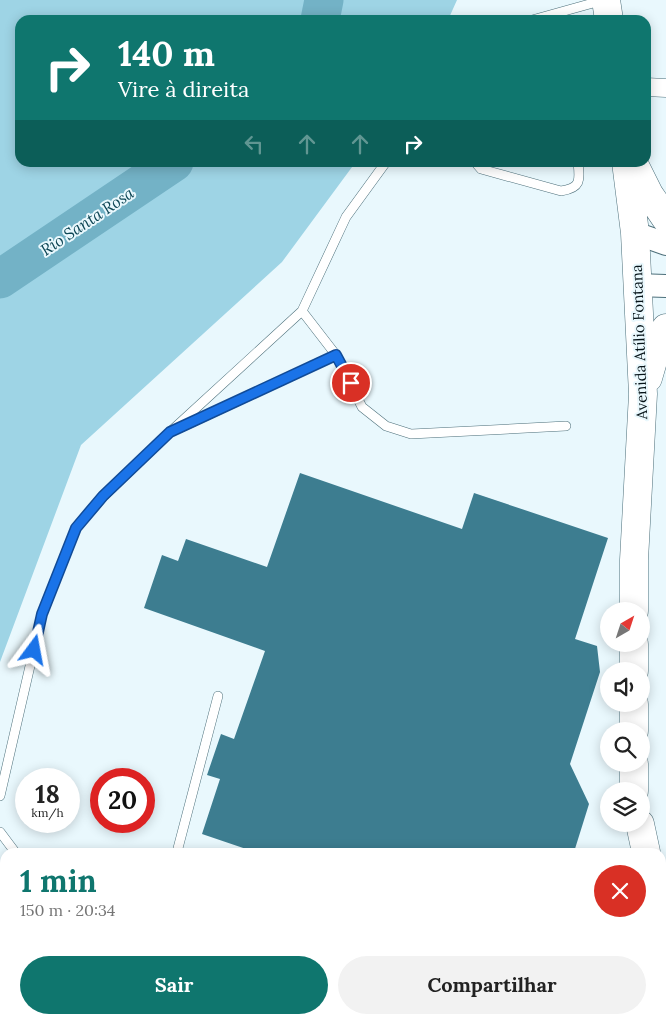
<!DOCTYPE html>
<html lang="pt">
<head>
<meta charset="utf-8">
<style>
  :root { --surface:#fff; --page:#f2f2f2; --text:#222; --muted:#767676; --accent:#0f766e }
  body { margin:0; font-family:Lora,serif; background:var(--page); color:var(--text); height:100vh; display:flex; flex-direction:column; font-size:19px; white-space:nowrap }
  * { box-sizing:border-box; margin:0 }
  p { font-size:16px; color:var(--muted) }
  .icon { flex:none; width:28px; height:28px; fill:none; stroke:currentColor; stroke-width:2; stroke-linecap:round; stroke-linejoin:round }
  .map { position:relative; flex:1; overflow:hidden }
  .sheet { position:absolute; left:0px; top:848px; width:666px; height:176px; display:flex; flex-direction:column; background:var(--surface); border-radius:15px 15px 0 0; box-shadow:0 2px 12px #0003 }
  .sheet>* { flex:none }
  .banner { position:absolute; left:15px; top:15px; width:636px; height:152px; border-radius:15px; box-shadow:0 2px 12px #0003; background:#0f766e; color:#fff; overflow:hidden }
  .needle { width:32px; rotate:39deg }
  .tools { position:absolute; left:600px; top:602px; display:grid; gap:10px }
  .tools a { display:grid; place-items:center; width:50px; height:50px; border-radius:50%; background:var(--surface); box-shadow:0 2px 12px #0003; font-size:25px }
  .speed { position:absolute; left:15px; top:768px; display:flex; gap:10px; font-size:25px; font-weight:700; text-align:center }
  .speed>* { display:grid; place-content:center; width:65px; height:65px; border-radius:50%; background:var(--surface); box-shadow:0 2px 12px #0003; line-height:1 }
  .speed small { font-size:12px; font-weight:400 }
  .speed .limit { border:8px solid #d22; background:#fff; color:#111 }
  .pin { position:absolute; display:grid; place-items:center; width:42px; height:42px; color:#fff; margin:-21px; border:2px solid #fff; border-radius:50%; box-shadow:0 1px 5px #0007 }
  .me { position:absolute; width:55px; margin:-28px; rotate:13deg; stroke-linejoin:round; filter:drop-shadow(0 0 4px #0008) }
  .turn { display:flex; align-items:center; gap:18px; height:105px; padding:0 20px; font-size:22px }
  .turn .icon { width:65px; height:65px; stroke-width:2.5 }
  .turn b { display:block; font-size:35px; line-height:42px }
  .lanes { display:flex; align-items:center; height:48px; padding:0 20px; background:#0003; justify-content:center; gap:25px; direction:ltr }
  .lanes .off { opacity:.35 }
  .round { display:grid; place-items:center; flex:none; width:52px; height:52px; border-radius:26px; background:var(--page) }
  .overview { display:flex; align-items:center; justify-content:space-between; height:85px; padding:0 20px }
  h1 { font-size:30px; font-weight:800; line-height:38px; color:var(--accent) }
  .primary-button { display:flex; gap:10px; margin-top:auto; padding:10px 20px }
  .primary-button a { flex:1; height:58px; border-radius:30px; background:var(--accent); color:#fff; font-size:20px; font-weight:800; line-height:58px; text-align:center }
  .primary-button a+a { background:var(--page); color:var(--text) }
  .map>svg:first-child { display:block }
  .green { fill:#9ed4e5 }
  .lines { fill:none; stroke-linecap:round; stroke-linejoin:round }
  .river { stroke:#73b2c6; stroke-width:39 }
  .building { fill:#3d7d90 }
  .service-casing { stroke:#4c6f7a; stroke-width:10 }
  .minor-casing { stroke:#4c6f7a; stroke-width:19 }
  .tertiary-casing { stroke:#4c6f7a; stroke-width:24 }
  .primary-casing { stroke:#4c6f7a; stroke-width:29 }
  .path { stroke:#839196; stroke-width:3; stroke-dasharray:2.5 2.5; stroke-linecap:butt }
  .service { stroke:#fff; stroke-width:9 }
  .minor { stroke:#fff; stroke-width:18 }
  .tertiary { stroke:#fff; stroke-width:22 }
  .primary { stroke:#fff; stroke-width:28 }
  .route-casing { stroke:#114b97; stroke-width:12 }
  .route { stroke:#1a73e8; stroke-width:9 }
  .labels { text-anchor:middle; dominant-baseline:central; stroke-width:4; stroke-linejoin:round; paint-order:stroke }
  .street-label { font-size:15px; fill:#061318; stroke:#e9f8fd }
  .water-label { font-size:16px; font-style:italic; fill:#0d4655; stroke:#e9f8fd }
</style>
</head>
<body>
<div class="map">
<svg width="666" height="1023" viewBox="0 0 666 1023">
  <rect width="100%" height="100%" fill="#e9f8fd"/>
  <!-- green -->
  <path class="green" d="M0,0H457L448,20H20V162L355,163L282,262L81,445L0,662Z"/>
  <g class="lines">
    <!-- river -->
    <path class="river" d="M320,20L324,0
      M0,279L174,162"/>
  </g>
  <!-- building -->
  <path class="building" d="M300,473L462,529L474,493L608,538L575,639L597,646L600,672L570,764L589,804L574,852H255L202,834L220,779L207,775L221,734L234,739L265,651L144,608L162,555L178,561L186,539L267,567Z"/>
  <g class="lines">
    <!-- service casing -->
    <g class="service-casing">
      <path id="service" d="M532,20L604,0
        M475,162L481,169L561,191C581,188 580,181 578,162
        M302,311L336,355L362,407L386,426L411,434L566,426
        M180,428L336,355
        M0,796L42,614L76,528L103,497L170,432L302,311L346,217L386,162
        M0,832L15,852
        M177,852L218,696
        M131,1019L133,1023"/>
    </g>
    <!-- minor casing -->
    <g class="minor-casing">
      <path id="minor" d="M646,87L666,88"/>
    </g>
    <!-- tertiary casing -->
    <g class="tertiary-casing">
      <path id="tertiary" d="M635,233L666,244
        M637,285L666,286"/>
    </g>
    <!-- primary casing -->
    <g class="primary-casing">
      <path id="primary" d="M606,0L609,20
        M626,162L635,233L643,394L634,560V611
        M633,162L649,194L666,219
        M648,378L655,354L666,328
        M634,671V644
        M634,731V704
        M634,791V764
        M640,824L646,852
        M661,920L666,942"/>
    </g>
    <!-- path -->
    <path class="path" d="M661,895L666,890"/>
    <!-- service -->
    <use href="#service" class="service"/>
    <!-- minor -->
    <use href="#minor" class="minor"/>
    <!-- tertiary -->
    <use href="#tertiary" class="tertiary"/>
    <!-- primary -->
    <use href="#primary" class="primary"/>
  </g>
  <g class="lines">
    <!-- route casing -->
    <g class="route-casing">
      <path id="route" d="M34,650L42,614L76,528L103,496L170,432L336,355L351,383"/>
    </g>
    <!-- route -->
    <use href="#route" class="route"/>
  </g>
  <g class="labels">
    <!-- street labels -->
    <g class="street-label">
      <text transform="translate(639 342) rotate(-92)">Avenida Atílio Fontana</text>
    </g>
    <!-- water labels -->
    <g class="water-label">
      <text transform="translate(87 221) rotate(-34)">Rio Santa Rosa</text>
    </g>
  </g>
</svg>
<div class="tools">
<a><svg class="needle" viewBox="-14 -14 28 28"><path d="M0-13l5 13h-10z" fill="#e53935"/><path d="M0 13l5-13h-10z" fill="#767676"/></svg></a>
<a><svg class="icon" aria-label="sound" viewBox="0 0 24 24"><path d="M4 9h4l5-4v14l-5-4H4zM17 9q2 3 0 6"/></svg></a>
<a><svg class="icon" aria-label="search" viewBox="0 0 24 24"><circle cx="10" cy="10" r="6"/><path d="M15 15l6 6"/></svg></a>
<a><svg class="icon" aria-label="layers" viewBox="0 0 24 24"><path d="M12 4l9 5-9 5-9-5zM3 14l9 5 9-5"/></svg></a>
</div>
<div class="speed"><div>18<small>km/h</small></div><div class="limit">20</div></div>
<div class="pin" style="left:351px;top:383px;background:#d93025"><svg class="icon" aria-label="arrive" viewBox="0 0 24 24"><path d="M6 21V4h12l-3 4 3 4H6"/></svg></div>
<svg class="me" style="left:34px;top:650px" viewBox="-20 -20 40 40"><path d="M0-17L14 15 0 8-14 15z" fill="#1a73e8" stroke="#fff" stroke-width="4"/></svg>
<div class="banner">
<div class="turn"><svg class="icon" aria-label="right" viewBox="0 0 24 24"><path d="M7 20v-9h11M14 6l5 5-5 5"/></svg><div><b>140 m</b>Vire à direita</div></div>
<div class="lanes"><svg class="icon off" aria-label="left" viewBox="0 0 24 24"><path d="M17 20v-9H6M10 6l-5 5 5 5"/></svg><svg class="icon off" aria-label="ahead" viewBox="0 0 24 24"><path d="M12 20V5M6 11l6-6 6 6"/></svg><svg class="icon off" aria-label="ahead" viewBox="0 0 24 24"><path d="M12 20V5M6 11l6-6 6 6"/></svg><svg class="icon" aria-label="right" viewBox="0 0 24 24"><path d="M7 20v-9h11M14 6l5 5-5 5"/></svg></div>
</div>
<section class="sheet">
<div class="overview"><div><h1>1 min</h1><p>150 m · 20:34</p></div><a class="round" style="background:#d93025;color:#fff"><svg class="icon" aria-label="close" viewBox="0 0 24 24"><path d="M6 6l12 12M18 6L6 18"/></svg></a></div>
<div class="primary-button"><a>Sair</a><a>Compartilhar</a></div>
</section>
</div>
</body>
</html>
